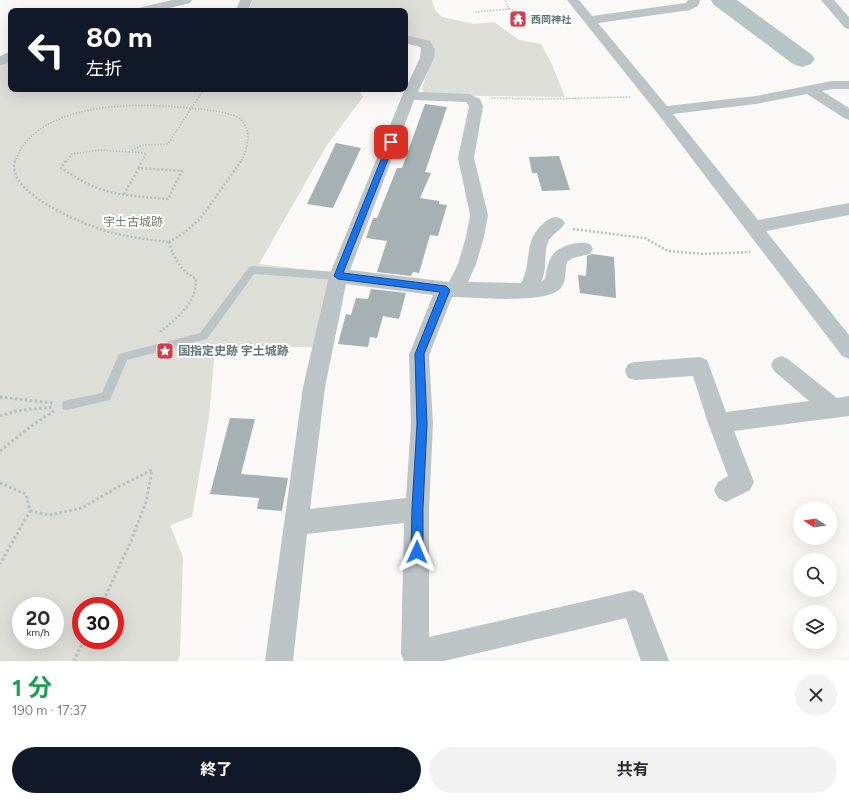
<!DOCTYPE html>
<html lang="ja">
<head>
<meta charset="utf-8">
<style>
  :root { --surface:#fff; --page:#f2f2f3; --text:#2b2b33; --muted:#7c7c81; --accent:#111827 }
  body { margin:0; font-family:Figtree,"Noto Sans JP",sans-serif; background:var(--page); color:var(--text); height:100vh; display:flex; flex-direction:column; font-size:15px; white-space:nowrap }
  * { box-sizing:border-box; margin:0 }
  p { font-size:13px; color:var(--muted) }
  .icon { flex:none; width:22px; height:22px; fill:none; stroke:currentColor; stroke-width:2; stroke-linecap:round; stroke-linejoin:round }
  .map { position:relative; height:661px; overflow:hidden }
  .side { display:flex; flex-direction:column; background:var(--surface); flex:1 }
  .side>* { flex:none }
  .banner { position:absolute; left:8px; top:8px; width:400px; height:84px; border-radius:8px; box-shadow:0 4px 16px #0002; background:#111827; color:#fff; overflow:hidden }
  .needle { width:26px; rotate:282deg }
  .controls { position:absolute; left:793px; top:501px; display:grid; gap:8px }
  .controls a { display:grid; place-items:center; width:44px; height:44px; border-radius:50%; background:var(--surface); box-shadow:0 4px 16px #0002; font-size:20px }
  .speed { position:absolute; left:12px; top:597px; display:flex; gap:8px; font-size:20px; font-weight:700; text-align:center }
  .speed>* { display:grid; place-content:center; width:52px; height:52px; border-radius:50%; background:var(--surface); box-shadow:0 4px 16px #0002; line-height:1 }
  .speed small { font-size:10px; font-weight:400 }
  .speed .limit { border:6px solid #d22; background:#fff; color:#111 }
  .pin { position:absolute; display:grid; place-items:center; width:34px; height:34px; color:#fff; margin:-17px; border-radius:8px; box-shadow:0 2px 6px #0006 }
  .me { position:absolute; width:44px; margin:-22px; rotate:1deg; stroke-linejoin:round; filter:drop-shadow(0 0 3px #0008) }
  .turn { display:flex; align-items:center; gap:14px; height:84px; padding:0 12px; font-size:18px }
  .turn .icon { width:52px; height:52px; stroke-width:2.5 }
  .turn b { display:block; font-size:28px; line-height:34px }
  .round { display:grid; place-items:center; flex:none; width:42px; height:42px; border-radius:21px; background:var(--page) }
  .summary { display:flex; align-items:center; justify-content:space-between; height:68px; padding:0 12px }
  h1 { font-size:24px; font-weight:700; line-height:30px; color:#1e9e55 }
  .button { display:flex; gap:8px; margin-top:auto; padding:8px 12px }
  .button a { flex:1; height:46px; border-radius:24px; background:var(--accent); color:#fff; font-size:16px; font-weight:700; line-height:46px; text-align:center }
  .button a+a { background:var(--page); color:var(--text) }
  .map>svg:first-child { display:block }
  .green { fill:#dcded7; fill-rule:evenodd }
  .lines { fill:none; stroke-linecap:round; stroke-linejoin:round }
  .river { fill:#b5c5c4; fill-rule:evenodd }
  .building { fill:#a5b1b2 }
  .path-far2 { stroke:#b8bebe; stroke-width:1.5; stroke-dasharray:1.5 1.5; stroke-linecap:butt }
  .path-far1 { stroke:#b8bebe; stroke-width:2.5; stroke-dasharray:2 2; stroke-linecap:butt }
  .path { stroke:#b8bebe; stroke-width:3; stroke-dasharray:2.5 2.5; stroke-linecap:butt }
  .service { fill:#bdc4c5; fill-rule:evenodd }
  .minor { fill:#bdc4c5; fill-rule:evenodd }
  .route { fill:#1a73e8; stroke:#114b97 }
  .labels { text-anchor:middle; dominant-baseline:central; stroke-width:4; stroke-linejoin:round; paint-order:stroke }
  .far-poi-label { font-size:10px; font-weight:bold; fill:#63787a; stroke:#fff; text-anchor:start }
  .park-label { font-size:12px; fill:#707866; stroke:#fff }
  .poi-label { font-size:12px; font-weight:bold; fill:#63787a; stroke:#fff; text-anchor:start }
</style>
</head>
<body>
<div class="map">
<svg width="849" height="661" viewBox="0 0 849 661">
  <rect width="100%" height="100%" fill="#faf9f8"/>
  <!-- green -->
  <path class="green" d="M252,0H432L435,10L442,17L474,24L494,22L519,40L541,44L551,62L565,97L431,95L424,93L422,89L435,47L426,41L405,37V11H249Z
    M11,59V89H358L363,97L327,145L259,264L333,273L314,347L215,348L209,417L192,517L170,525L183,557L180,654L178,661H0V67ZM21,606H55V640H21ZM81,606H115V640H81Z"/>
  <g class="lines">
    <!-- river -->
    <path class="river" d="M711,0H737L811,54L815,59L811,64L802,67L793,64L714,5Z"/>
  </g>
  <!-- building -->
  <path class="building" d="M425,104L447,107L425,172L431,173L420,198L439,201V204L447,205L438,236L430,235L419,273L413,272L411,276L377,272L387,241L366,238L373,218H377L397,168H402Z
    M336,143L361,148L333,208L307,204Z
    M559,156L570,190L542,191L537,173H532L529,157Z
    M592,254L614,257L616,298L580,293L578,275L586,276L587,256Z
    M371,289L406,293L399,319L383,316L377,338L370,337L368,347L338,344L346,314L351,315L356,298L368,299Z
    M230,418L255,419L241,474L288,478L282,511L257,509L259,498L210,494Z"/>
  <g class="lines">
    <!-- path-far2 -->
    <path class="path-far2" d="M509,9L523,12
      M475,12L509,9L505,0
      M491,98L548,99L630,97
      M129,152L146,153L142,162
      M129,152L142,145L168,144L204,89
      M15,162C36,99 144,102 197,109C208,110 233,112 241,120C253,131 247,150 241,162
      M66,162L72,154L100,150L129,152"/>
    <!-- path-far1 -->
    <path class="path-far1" d="M15,161C5,194 86,225 109,232C128,237 149,240 169,242
      M66,161L61,168C73,176 86,184 100,189C121,196 145,197 168,199L182,171L139,168L142,161
      M124,194L139,168
      M573,229L645,238L668,251L704,254L750,252
      M169,242L185,232L200,219L241,161
      M160,332C177,318 197,303 196,279C180,270 174,259 169,242"/>
    <!-- path -->
    <path class="path" d="M0,397L53,403
      M0,416L16,411L53,407
      M0,451L31,426L54,411
      M0,483L26,494L30,511L0,564
      M30,511L50,515L82,508L116,488L152,470L146,502L131,541L101,606
      M74,661L84,640"/>
    <!-- service -->
    <path class="service" d="M252,266L338,272L343,276L338,280L254,274L207,339L127,360L110,400L67,410L63,409L62,405L63,401L102,393L119,354L200,333L249,267Z"/>
    <!-- minor -->
    <path class="minor" d="M172,0H192L190,3L157,11H136L138,8Z
      M240,0H252L248,11H236Z
      M567,0H579L592,16L686,3L688,0H700L698,6L690,10L598,23L667,106L756,96L832,81H849V89H832L822,91L849,108V120L844,118L807,94L756,104L673,114L758,220L849,203V215L766,231L849,335V359L842,356L658,114Z
      M821,0H834L849,17V29L845,28Z
      M405,35L430,41L435,49L434,58L418,92L469,94L480,99L483,106L474,158L488,215L484,237L476,264L468,282L521,283C533,262 522,240 545,222C551,217 555,216 562,219L565,223C560,232 550,234 547,245C544,257 547,271 541,282L545,279C549,259 550,250 572,244C578,243 584,242 590,244L593,249L590,254L573,258L567,262C565,270 566,282 561,288C546,305 474,297 452,297L429,355L433,424L429,509V637L634,590L643,594L669,661H641L626,618L444,661H404L401,654L404,523L307,534L293,661H265L303,387L329,276L402,96L420,58L421,49L420,47L405,43ZM414,100L466,102L469,106L458,158L470,215L466,237L458,264L449,282L350,270ZM346,284L433,295L409,355L411,424L406,498L310,509L325,387Z
      M11,51V61L0,66V56Z
      M781,356L788,359L837,398L849,396V416L734,431L754,482L750,490L726,502L718,498L714,490L718,482L728,476L708,423L693,376L635,380L628,378L625,371L628,364L635,362L700,357L707,360L726,412L809,401L774,371L771,365L774,359Z"/>
  </g>
  <!-- route -->
  <path class="route" d="M389,140H394L395,142L343,273L446,286L450,290L424,354L427,424L423,508V552L421,556L417,558L413,556L411,552L412,508L417,424L415,354L440,292L338,279L334,276Z"/>
  <!-- icons -->
  <defs>
    <g id="temple-square" transform="scale(0.9)"><rect x="-9" y="-9" width="18" height="18" rx="4" fill="#d33e4f" stroke="#fff"/><path d="M0-6L5-2H3V0L6.5 2.5H4V6H1.5V3h-3V6H-4V2.5H-6.5L-3 0V-2H-5Z" fill="#fff"/></g>
    <g id="sight-square" transform="scale(0.9)"><rect x="-9" y="-9" width="18" height="18" rx="4" fill="#d33e4f" stroke="#fff"/><path d="M0-6L1.8-2.2L6-1.7L2.9 1.2L3.7 5.4L0 3.3L-3.7 5.4L-2.9 1.2L-6-1.7L-1.8-2.2Z" fill="#fff"/></g>
  </defs>
  <g fill-rule="evenodd">
    <use href="#temple-square" x="518" y="19"/>
    <use href="#sight-square" x="165" y="351"/>
  </g>
  <g class="labels">
    <!-- far-poi labels -->
    <g class="far-poi-label">
      <text x="531" y="19">西岡神社</text>
    </g>
    <!-- park labels -->
    <g class="park-label">
      <text x="133" y="222">宇土古城跡</text>
    </g>
    <!-- poi labels -->
    <g class="poi-label">
      <text x="178" y="351">国指定史跡 宇土城跡</text>
    </g>
  </g>
</svg>
<div class="controls">
<a><svg class="needle" viewBox="-14 -14 28 28"><path d="M0-13l5 13h-10z" fill="#e53935"/><path d="M0 13l5-13h-10z" fill="#7c7c81"/></svg></a>
<a><svg class="icon" aria-label="search" viewBox="0 0 24 24"><circle cx="10" cy="10" r="6"/><path d="M15 15l6 6"/></svg></a>
<a><svg class="icon" aria-label="layers" viewBox="0 0 24 24"><path d="M12 4l9 5-9 5-9-5zM3 14l9 5 9-5"/></svg></a>
</div>
<div class="speed"><div>20<small>km/h</small></div><div class="limit">30</div></div>
<div class="pin" style="left:391px;top:142px;background:#d93025"><svg class="icon" aria-label="arrive" viewBox="0 0 24 24"><path d="M6 21V4h12l-3 4 3 4H6"/></svg></div>
<svg class="me" style="left:417px;top:552px" viewBox="-20 -20 40 40"><path d="M0-17L14 15 0 8-14 15z" fill="#1a73e8" stroke="#fff" stroke-width="4"/></svg>
<div class="banner">
<div class="turn"><svg class="icon" aria-label="left" viewBox="0 0 24 24"><path d="M17 20v-9H6M10 6l-5 5 5 5"/></svg><div><b>80 m</b>左折</div></div>
</div>
</div>
<section class="side">
<div class="summary"><div><h1>1 分</h1><p>190 m · 17:37</p></div><a class="round"><svg class="icon" aria-label="close" viewBox="0 0 24 24"><path d="M6 6l12 12M18 6L6 18"/></svg></a></div>
<div class="button"><a>終了</a><a>共有</a></div>
</section>
</body>
</html>
